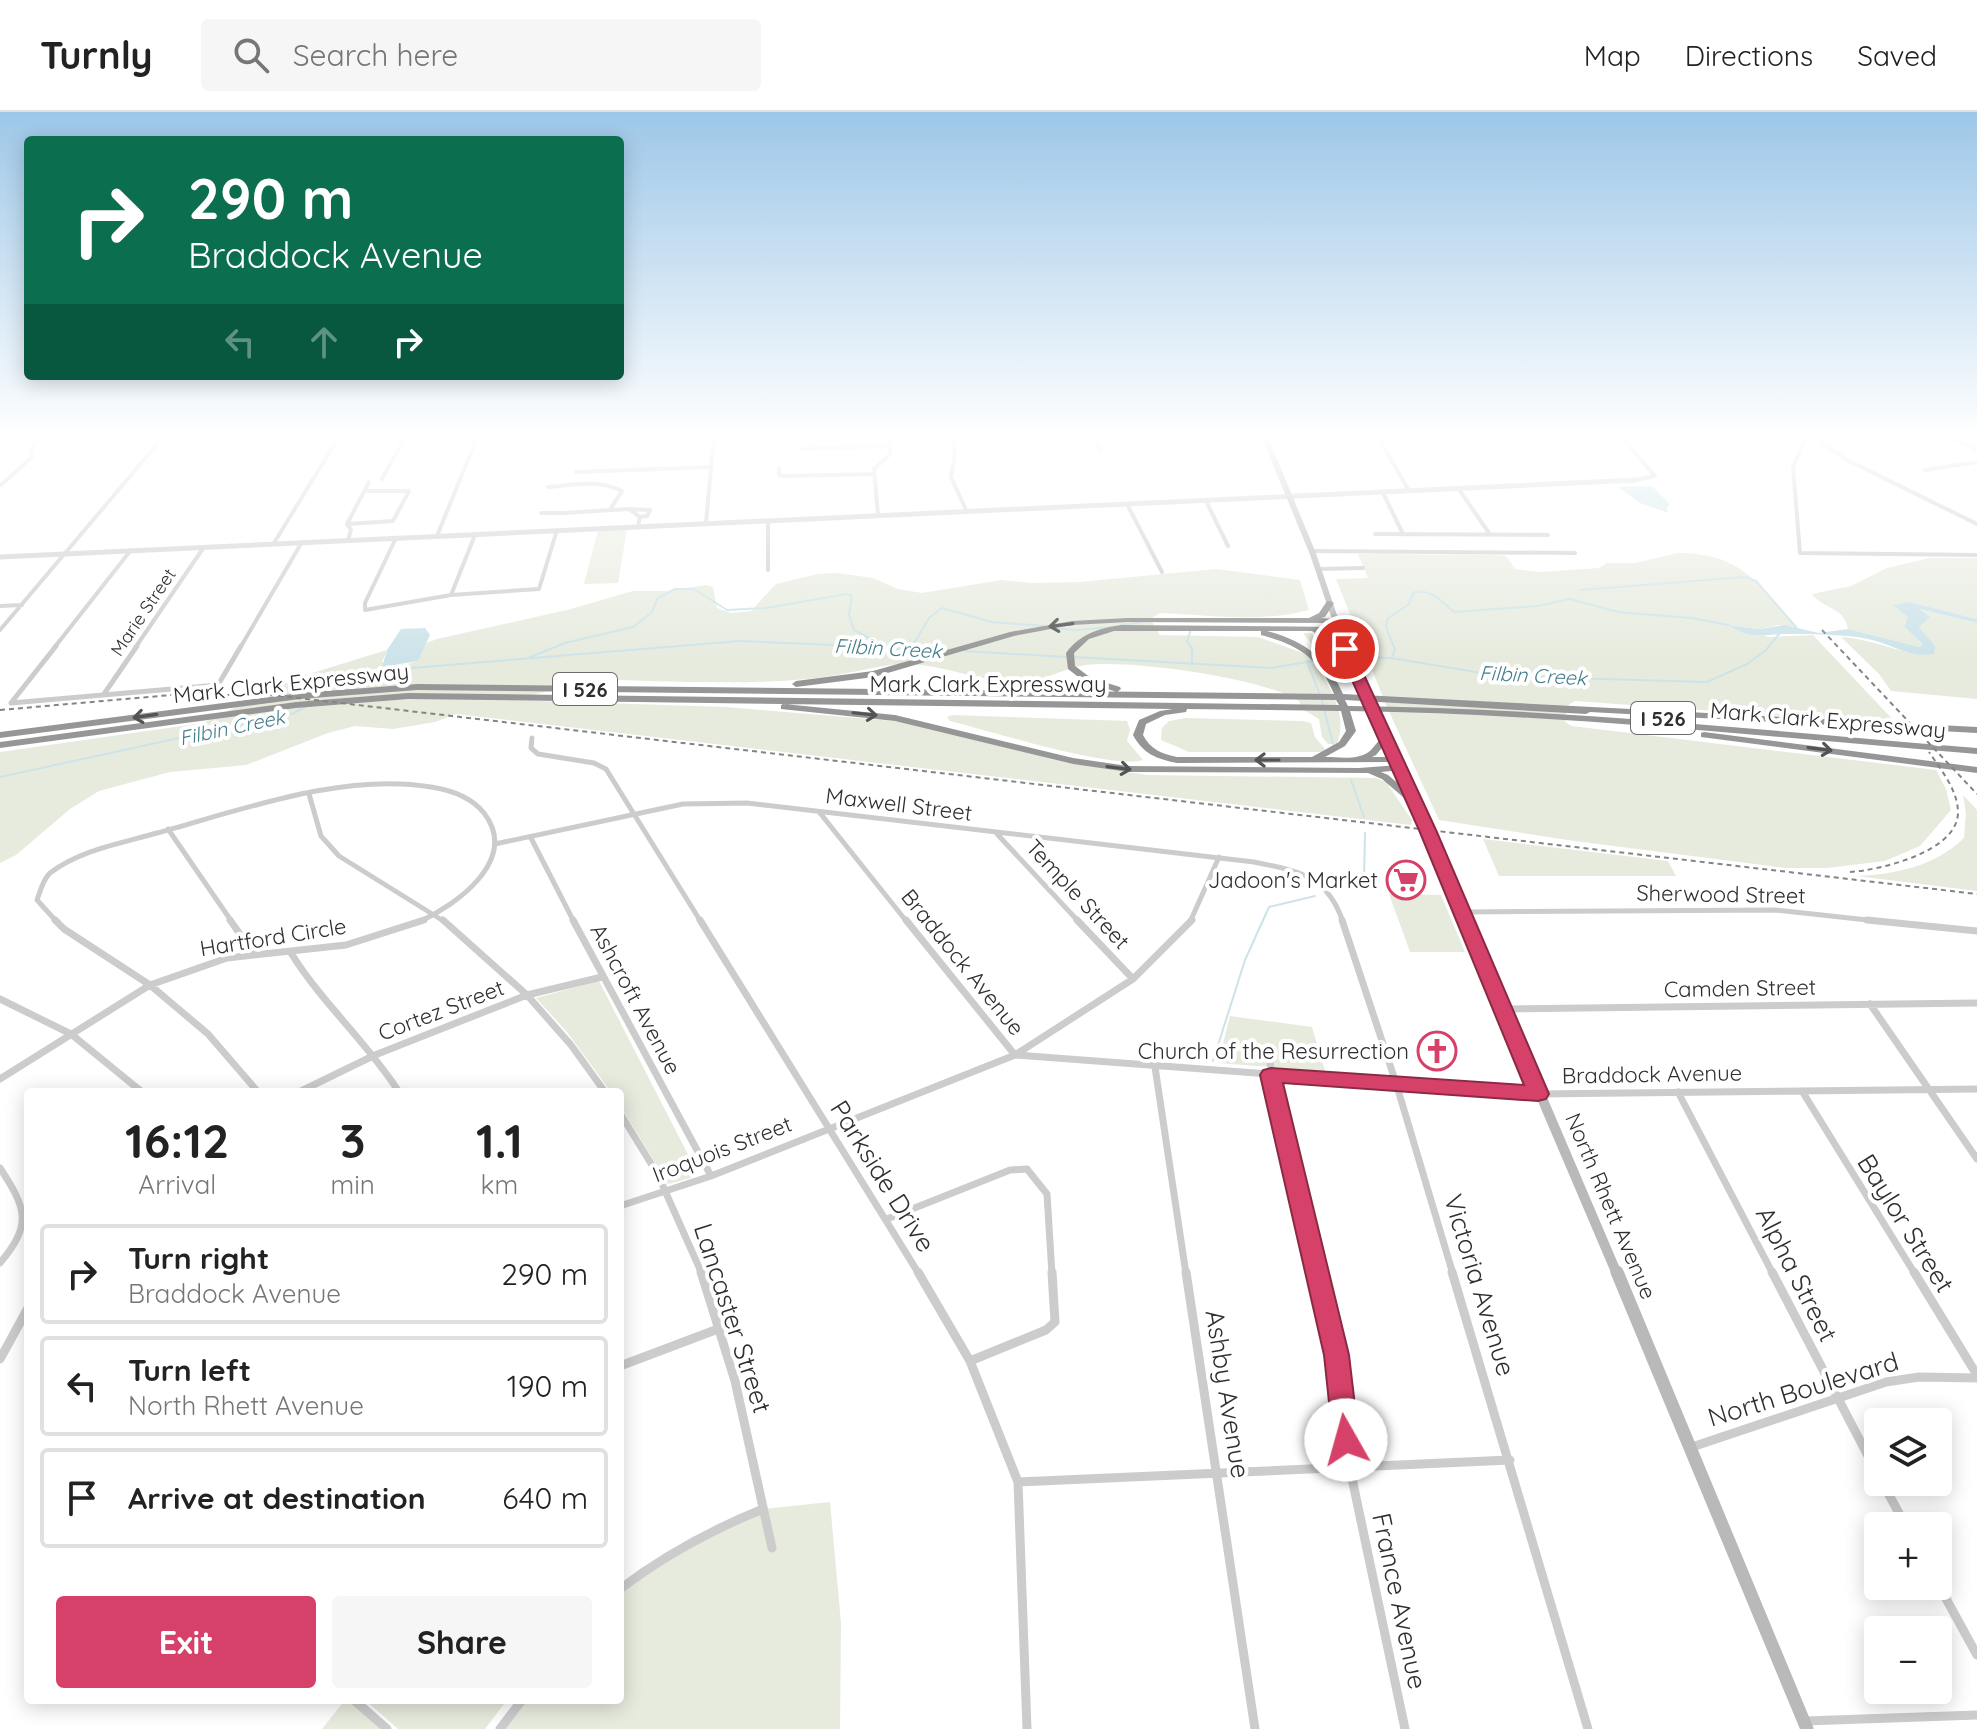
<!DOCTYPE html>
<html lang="en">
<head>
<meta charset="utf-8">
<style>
  :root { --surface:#fff; --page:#f6f6f6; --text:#222; --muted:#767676; --line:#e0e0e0; --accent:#d64169 }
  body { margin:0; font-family:Quicksand,sans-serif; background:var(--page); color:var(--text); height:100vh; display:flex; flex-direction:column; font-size:30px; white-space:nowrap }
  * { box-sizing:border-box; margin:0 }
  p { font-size:26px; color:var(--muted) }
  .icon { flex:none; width:44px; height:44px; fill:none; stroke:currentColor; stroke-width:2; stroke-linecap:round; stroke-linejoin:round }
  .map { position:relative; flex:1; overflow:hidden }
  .drawer { position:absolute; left:24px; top:976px; width:600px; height:616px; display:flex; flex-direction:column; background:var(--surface); border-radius:8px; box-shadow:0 4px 20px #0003 }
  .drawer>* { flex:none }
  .guide { position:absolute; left:24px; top:24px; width:600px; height:244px; border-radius:8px; box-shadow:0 4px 20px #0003; background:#0b6e4f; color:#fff; overflow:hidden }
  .controls { position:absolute; left:1864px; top:1296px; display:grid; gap:16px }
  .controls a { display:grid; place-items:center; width:88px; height:88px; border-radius:8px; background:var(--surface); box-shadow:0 4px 20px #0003; font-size:40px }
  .pin { position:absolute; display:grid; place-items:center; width:68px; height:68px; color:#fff; margin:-34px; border:4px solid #fff; border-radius:50%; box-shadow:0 2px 8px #0007 }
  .me { position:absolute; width:88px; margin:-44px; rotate:353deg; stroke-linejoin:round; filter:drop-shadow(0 0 6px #0008) }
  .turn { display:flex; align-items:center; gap:28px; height:168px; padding:0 32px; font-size:36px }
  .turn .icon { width:104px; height:104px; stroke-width:2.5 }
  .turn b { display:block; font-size:56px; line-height:68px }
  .lanes { display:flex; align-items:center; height:76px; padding:0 32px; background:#0003; justify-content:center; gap:40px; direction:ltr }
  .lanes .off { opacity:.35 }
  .eta { display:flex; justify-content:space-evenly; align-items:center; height:136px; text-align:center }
  .eta b { font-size:48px; font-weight:800; line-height:56px }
  .action { display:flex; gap:16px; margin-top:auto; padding:16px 32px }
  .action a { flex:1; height:92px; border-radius:8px; background:var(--accent); color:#fff; font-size:32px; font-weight:800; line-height:92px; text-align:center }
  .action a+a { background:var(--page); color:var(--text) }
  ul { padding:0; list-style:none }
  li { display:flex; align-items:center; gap:24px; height:100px; margin:0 16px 12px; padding:0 16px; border:4px solid var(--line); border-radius:8px }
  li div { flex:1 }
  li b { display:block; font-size:30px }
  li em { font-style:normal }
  header { display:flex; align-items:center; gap:48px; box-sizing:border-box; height:112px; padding:0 40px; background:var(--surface); border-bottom:2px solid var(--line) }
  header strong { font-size:38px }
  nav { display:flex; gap:44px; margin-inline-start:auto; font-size:28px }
  .search { width:560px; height:72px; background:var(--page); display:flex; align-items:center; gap:20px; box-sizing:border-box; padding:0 28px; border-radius:8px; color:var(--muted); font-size:30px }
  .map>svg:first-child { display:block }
  .green { fill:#e7ebde }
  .water { fill:#cce3e9 }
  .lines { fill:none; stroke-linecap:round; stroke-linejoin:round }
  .stream { stroke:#cce3e9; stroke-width:2 }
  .minor-far3 { stroke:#ccc; stroke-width:4 }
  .minor-far2 { stroke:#ccc; stroke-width:5 }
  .minor-far1 { stroke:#ccc; stroke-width:7 }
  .minor { stroke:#ccc; stroke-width:9 }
  .tertiary { stroke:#ccc; stroke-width:5 }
  .secondary-far3 { stroke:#b9b9b9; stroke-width:6 }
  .secondary-far2 { stroke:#b9b9b9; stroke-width:8 }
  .secondary-far1 { stroke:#b9b9b9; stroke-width:10 }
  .secondary { stroke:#b9b9b9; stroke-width:13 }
  .motorway { fill:#969696; fill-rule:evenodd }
  .rail { stroke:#848484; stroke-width:2; stroke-dasharray:5 4; stroke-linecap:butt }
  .oneway { stroke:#535353 }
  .route { fill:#d64169; stroke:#8b2a44; stroke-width:2 }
  .labels { text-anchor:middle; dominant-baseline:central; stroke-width:8; stroke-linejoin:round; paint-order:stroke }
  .far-street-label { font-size:18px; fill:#2f2f2f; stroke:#fff }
  .far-water-label { font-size:20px; font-style:italic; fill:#447d8a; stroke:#fff }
  .shield { fill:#fff; stroke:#6d6d6d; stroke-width:2 }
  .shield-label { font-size:20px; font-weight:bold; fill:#2f2f2f }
  .street-label { font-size:22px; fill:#2f2f2f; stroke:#fff }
  .poi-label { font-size:22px; fill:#2f2f2f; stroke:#fff; text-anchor:end }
  .near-street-label { font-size:26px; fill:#2f2f2f; stroke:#fff }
</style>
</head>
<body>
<header>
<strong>Turnly</strong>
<div class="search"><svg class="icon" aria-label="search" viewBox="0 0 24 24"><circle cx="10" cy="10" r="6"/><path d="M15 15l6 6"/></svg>Search here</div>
<nav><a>Map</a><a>Directions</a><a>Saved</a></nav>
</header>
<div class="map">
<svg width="1977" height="1617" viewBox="0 0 1977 1617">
  <rect width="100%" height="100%" fill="#fff"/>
  <!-- green -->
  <path class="green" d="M627,417L618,471L584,472L598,418Z
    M1678,441C1742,441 1757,471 1796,515L1778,513L1759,517L1730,513L1769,525L1813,523L1897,612L1575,589L1567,594L1565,610L1572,614L1936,658L1946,677L1951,698L1920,734L1885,749L1827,756H1785L1567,728L1439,708L1386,593L1336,467L1368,466L1358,442L1495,443L1506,444L1515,457L1541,460L1599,456L1607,451H1635Z
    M1930,446H1977V507L1910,490L1904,500L1909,506L1904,512L1922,533L1920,535L1848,517C1844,494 1824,498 1812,482L1851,474L1887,456Z
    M1216,457L1300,468L1309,498C1262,511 1208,503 1160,501L1150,507L1160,523L1258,525L1306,542L1316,538L1303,521H1311L1334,549L1316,553C1331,577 1348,604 1337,632H1328L1322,625L1319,607L1302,597L1299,589C1264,566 1129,547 1086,553C1063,556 1046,569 1022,570C977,572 936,547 890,553C863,557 835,565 807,567C731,574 652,568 576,567L564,576L508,588L726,595L905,610L1068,651L1147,663L1376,666L1386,670L1412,708L1411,713L456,602L435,610L393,617L355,614L328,621L246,653L170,660L99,679L70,697L16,743L0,751V640L203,611L299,565L387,538L382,550L404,553L418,549L426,531L437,527L567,498L633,479H666L706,473L713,475L717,496L731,501L751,499L776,472L818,462L837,461L873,466L898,477L922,481L1001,468L1032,471L1080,470Z
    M1918,497L1977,511V587L1891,579L1879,562L1841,525C1874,527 1897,541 1928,543L1919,514L1927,503Z
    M952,603L1127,609L1130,618L1127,629L1143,648C1113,658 987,618 950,609L947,605Z
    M1186,606L1303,609L1311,611L1315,625L1325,637L1322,640H1189L1161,628L1162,616L1169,609Z
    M1963,683L1977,698V779L1857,764C1897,762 1935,754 1964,726L1966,701Z
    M1483,727L1668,749L1676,764H1499Z
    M1389,782L1441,783L1465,840H1410Z
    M599,869L697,1060L694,1065L668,1072L620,993V980H611L567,920L536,886Z
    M1230,904L1312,915L1325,959L1218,951Z
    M830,1390L841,1511L840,1617H502L525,1588H620V1477L658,1448L763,1397Z
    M345,1588H354L387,1617H322Z
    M365,1588H507L485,1617H398Z"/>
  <!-- water -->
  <path class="water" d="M1652,374L1670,392L1666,397L1669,401L1640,391L1618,375Z
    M1910,490L1977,507V511L1919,497L1930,505L1919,515L1935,534L1934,542C1910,547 1890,531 1868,527C1843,522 1812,522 1787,522C1761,522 1751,528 1728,513L1759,517L1785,513L1819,521L1848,517L1920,535L1922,532L1904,514L1908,505L1893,493Z
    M425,516L430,523L418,549L382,555L387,538L401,517Z"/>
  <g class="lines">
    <!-- stream -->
    <path class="stream" d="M1580,478L1745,465L1756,469L1796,515
      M1121,513L1143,510
      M1050,516L1077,518L1111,515
      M1190,520L1187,530L1192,536V551
      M912,535L929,506L942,496L992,510L1044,514
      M965,539L1066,545
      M1073,545L1271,556L1313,549
      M1355,545L1391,546L1500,564L1707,570L1747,552L1766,538L1779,522
      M1392,545L1395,538L1386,515L1387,507L1408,493L1414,480C1433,477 1440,489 1454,500L1538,494L1570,487L1618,500L1692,506L1728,513
      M528,546L565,531L633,515L652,500L658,486L675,477H694L727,498L766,496L847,482L852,484L849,503L854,518L885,534
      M1320,548L1345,545
      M1308,552L1320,583
      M315,580L340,567L387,558L740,529L951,538
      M1322,589L1333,632
      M0,665L294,601L305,595
      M1351,668L1364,705
      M1336,777L1364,767L1365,721
      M1213,949L1245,848L1269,795L1315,784"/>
    <!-- minor-far3 -->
    <path class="minor-far3" d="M953,323L955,340L951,365L967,400
      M1093,323L1100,339
      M1377,323L1409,379
      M1620,323L1655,364L1636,368
      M1807,323L1793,355L1800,441L1977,443
      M1819,323L1818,328L1845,347L1977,412
      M1944,323L1977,338
      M800,337L891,334
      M779,356V363L784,364L874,362
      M1925,358L1977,350
      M576,360L712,355
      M382,367L406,323
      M1,373L32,345L31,337L42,323
      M548,375C573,373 599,367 622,379L611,396
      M1458,376L1489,421
      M1383,381L1403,422
      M1206,389L1228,434
      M1127,392L1162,460
      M629,397L650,398L647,404L640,405
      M541,401H563
      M563,401L629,397L640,405L638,414
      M878,403L874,357L890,342V323
      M768,409V458
      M706,411L714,323
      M347,412L393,409L409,379H365
      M1375,422L1548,423
      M437,424L478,323
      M396,426L365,491V498L451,483L539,477L557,418
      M348,428L351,418L347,412L369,370
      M274,431L340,323
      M1311,439L1575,441
      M1318,457L1363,456
      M451,483L475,423
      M0,494L22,493
      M0,518L165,323
      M54,536L131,438
      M135,536L204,435
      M240,536L302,430"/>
    <!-- minor-far2 -->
    <path class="minor-far2" d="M104,582L137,534
      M11,591L218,573L241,534
      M11,591L56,534
      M532,626L531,636L538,642L594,651L606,657L701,810
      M309,682L321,724L339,744L445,810
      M820,701L907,810
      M168,717L232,810
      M997,722L1079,810
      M531,726L574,810
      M495,732L683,692L747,691L1254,750C1297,759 1327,762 1343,810
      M1463,800L1776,798L1886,810
      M57,810L37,788C40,780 43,767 50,761C80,738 122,731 157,721C241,698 344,660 431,675C451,678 471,685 484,701C520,748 456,793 419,810
      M1190,810L1219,745"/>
    <!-- minor-far1 -->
    <path class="minor-far1" d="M55,808L64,817L150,873L227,846L346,833L424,808
      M230,808L254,842
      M443,808L527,883L571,933L605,980
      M573,808L711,1064
      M700,808L919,1162
      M906,808L1015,943L1538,982L1977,977
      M1077,808L1133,867
      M1342,808L1396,971L1453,1162
      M1867,808L1977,819
      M291,841C322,891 367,930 399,980
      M0,887L71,922L142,980
      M1870,892L1977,1047
      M1505,897L1977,891
      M1269,947L1318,1162
      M1155,955L1186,1162
      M0,967L150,873L208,922L258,980
      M1802,979L1915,1162
      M299,980L375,943L527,883L602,865
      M1678,980L1773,1162
      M620,1001L658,1063L702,1162
      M0,1056C26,1096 33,1112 0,1151
      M620,1094L711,1064L1015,943L1133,867L1192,808
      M887,1107L1010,1058L1027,1057L1047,1082L1052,1162"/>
    <!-- minor -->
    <path class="minor" d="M701,1160L735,1269L772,1436
      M918,1160L970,1249L1018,1370L1027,1617
      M1186,1160L1255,1617
      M1318,1160L1337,1243L1350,1357L1405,1617
      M1452,1160L1588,1617
      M1772,1160L1878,1363
      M1914,1160L1977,1263
      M0,1247L28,1196
      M970,1249L1046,1218L1055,1210L1052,1160
      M620,1254L718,1217
      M1692,1335L1886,1270L1919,1265L1977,1266
      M1018,1370L1510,1348
      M1882,1370L1906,1414
      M1938,1472L1977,1543
      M620,1477C665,1443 711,1418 763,1397
      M354,1588L387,1617
      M1805,1609L1977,1603
      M500,1617L522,1588"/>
    <!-- tertiary -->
    <path class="tertiary" d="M0,445L1636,368"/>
    <!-- secondary-far3 -->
    <path class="secondary-far3" d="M1264,323L1313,442L1345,536"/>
    <!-- secondary-far2 -->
    <path class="secondary-far2" d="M1345,534L1467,810"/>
    <!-- secondary-far1 -->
    <path class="secondary-far1" d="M1466,808L1617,1162"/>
    <!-- secondary -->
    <path class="secondary" d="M1617,1160L1807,1617"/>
    <!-- motorway -->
    <path class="motorway" d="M1327,489H1330L1334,491L1325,505L1321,506L1336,507L1340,509L1339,511L1128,510L1072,513L1014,524L874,565L796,575L792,572L796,569L873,559L1010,520L1072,509L1128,506H1309L1319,501Z
      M1122,513L1341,515L1342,517L1338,520L1323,519L1348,535L1349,537L1345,540L1312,519H1267C1306,530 1326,545 1343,582L1977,615V621L1590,600L1586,602L1345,588L1348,594C1558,596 1768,619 1977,636V642C1768,625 1559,602 1350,599L1356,619L1345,634L1325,645C1340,645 1359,649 1371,638C1376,633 1379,627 1385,623L1390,626L1376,643L1372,645H1395L1398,646L1400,648L1398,650L1177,651C1157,647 1143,642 1133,623L1139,608L1160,599L1173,597L408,587L296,596L0,636V630L296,590L408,581L1339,593L1336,588L417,578L300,587L0,626V620L300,581L417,572L1334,582C1319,546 1298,533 1261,523V519H1114L1089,527L1074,541L1075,554L1091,566L1120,575L1121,577L1117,580L1085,570L1068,557L1066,541C1080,522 1099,516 1122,513ZM1187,597L1341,599L1346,619L1339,630L1312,645H1177C1162,642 1150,637 1143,623L1146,612L1165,603L1186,600Z
      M784,592L895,603L1073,646L1128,654L1359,656L1399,653L1402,654L1404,656L1402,658L1381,660L1388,663L1419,689L1418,691H1410L1382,667L1368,661L1128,660L1073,652L895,609L781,597V593Z
      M1704,620L1977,655V661L1701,625V621Z"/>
    <!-- rail -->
    <path class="rail" d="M1822,518L1977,682
      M0,598L171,583H272L1977,782
      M1850,760C1880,758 1957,740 1958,701C1958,678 1941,658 1929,640"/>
  </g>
  <!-- one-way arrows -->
  <defs><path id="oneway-shaft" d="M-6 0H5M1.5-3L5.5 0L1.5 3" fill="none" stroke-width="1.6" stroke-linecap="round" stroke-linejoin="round" transform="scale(2)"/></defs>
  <g class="oneway">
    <use href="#oneway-shaft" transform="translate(1061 513) rotate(173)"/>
    <use href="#oneway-shaft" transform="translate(865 602) rotate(6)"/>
    <use href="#oneway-shaft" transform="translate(145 604) rotate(172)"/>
    <use href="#oneway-shaft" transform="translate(1820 637) rotate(7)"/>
    <use href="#oneway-shaft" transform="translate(1267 648) rotate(180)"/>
    <use href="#oneway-shaft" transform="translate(1119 656) rotate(7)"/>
  </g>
  <!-- sky -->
  <linearGradient id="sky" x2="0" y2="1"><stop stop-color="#9dc7e8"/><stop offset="0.59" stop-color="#fff"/><stop offset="1" stop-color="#fff" stop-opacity="0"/></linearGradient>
  <rect width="1977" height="550" fill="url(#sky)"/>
  <!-- route -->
  <path class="route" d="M1345,533L1352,537L1436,718L1549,982L1546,987L1538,989L1283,971L1349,1243L1359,1328L1356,1337L1346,1340L1337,1337L1333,1328L1324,1243L1260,963L1263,958L1271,956L1524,973L1419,718L1338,537Z"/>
  <!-- icons -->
  <defs>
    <g id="supermarket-ring" transform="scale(2)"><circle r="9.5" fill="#fff" stroke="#d64169" stroke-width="1.5"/><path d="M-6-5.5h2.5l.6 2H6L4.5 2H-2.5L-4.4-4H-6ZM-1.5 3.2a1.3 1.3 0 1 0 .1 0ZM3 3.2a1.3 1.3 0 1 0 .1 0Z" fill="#d64169"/></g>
    <g id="church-ring" transform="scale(2)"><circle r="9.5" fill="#fff" stroke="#d64169" stroke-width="1.5"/><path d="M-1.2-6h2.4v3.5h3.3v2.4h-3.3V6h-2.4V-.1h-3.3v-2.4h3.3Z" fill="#d64169"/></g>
  </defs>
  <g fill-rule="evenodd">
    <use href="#supermarket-ring" x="1406" y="768"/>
    <use href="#church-ring" x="1437" y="939"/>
  </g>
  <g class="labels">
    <!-- far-street labels -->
    <g class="far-street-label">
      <text transform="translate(143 500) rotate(-56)">Marie Street</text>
    </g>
    <!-- far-water labels -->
    <g class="far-water-label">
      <text transform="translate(888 536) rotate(3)">Filbin Creek</text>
      <text transform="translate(1533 563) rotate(3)">Filbin Creek</text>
      <text transform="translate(232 615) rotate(-12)">Filbin Creek</text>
    </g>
    <!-- shield labels -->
    <g class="shield">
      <rect x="553" y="561" width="64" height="32" rx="6"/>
      <rect x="1631" y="590" width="64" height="32" rx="6"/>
    </g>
    <g class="shield-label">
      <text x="585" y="577">I 526</text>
      <text x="1663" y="606">I 526</text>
    </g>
    <!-- street labels -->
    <g class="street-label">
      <text transform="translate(291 571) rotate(-6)">Mark Clark Expressway</text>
      <text x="988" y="572">Mark Clark Expressway</text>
      <text transform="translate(1828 608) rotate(5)">Mark Clark Expressway</text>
      <text transform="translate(899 692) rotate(7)">Maxwell Street</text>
      <text transform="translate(1078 782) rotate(47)">Temple Street</text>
      <text transform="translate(1721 782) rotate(1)">Sherwood Street</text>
      <text transform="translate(273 825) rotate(-9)">Hartford Circle</text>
      <text transform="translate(963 850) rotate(51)">Braddock Avenue</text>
      <text transform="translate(1740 876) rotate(-1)">Camden Street</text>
      <text transform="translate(636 887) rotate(62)">Ashcroft Avenue</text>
      <text transform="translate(441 898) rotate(-21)">Cortez Street</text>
      <text transform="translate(1652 962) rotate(-1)">Braddock Avenue</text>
      <text transform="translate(722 1037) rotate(-21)">Iroquois Street</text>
      <text transform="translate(1611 1094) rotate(67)">North Rhett Avenue</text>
    </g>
    <!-- poi labels -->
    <g class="poi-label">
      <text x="1378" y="768">Jadoon's Market</text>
      <text x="1409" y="939">Church of the Resurrection</text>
    </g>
    <!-- near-street labels -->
    <g class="near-street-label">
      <text transform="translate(883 1064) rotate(58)">Parkside Drive</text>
      <text transform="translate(1906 1111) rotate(58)">Baylor Street</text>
      <text transform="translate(1797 1162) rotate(63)">Alpha Street</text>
      <text transform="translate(1480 1173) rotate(73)">Victoria Avenue</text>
      <text transform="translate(733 1206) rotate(72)">Lancaster Street</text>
      <text transform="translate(1803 1277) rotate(-17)">North Boulevard</text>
      <text transform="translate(1228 1282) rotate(81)">Ashby Avenue</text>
      <text transform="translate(1400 1489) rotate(78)">France Avenue</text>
    </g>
  </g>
</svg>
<div class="controls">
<a><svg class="icon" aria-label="layers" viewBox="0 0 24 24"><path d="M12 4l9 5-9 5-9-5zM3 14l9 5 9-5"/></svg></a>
<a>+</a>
<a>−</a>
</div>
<div class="pin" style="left:1345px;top:537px;background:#d93025"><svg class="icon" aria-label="arrive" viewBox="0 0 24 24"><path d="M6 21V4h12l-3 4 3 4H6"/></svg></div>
<svg class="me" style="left:1346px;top:1328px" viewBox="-20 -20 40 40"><circle r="19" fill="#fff"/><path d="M0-13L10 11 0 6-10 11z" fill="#d64169"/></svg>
<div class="guide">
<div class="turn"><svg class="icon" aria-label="right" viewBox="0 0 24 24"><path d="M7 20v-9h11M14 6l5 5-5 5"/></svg><div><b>290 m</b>Braddock Avenue</div></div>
<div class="lanes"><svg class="icon off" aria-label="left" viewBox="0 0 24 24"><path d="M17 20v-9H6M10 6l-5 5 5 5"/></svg><svg class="icon off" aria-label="ahead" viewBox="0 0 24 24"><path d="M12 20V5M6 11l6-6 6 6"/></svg><svg class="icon" aria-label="right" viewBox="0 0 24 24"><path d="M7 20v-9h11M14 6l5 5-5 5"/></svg></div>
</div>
<section class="drawer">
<div class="eta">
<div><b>16:12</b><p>Arrival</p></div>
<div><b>3</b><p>min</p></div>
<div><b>1.1</b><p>km</p></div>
</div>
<ul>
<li><svg class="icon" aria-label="right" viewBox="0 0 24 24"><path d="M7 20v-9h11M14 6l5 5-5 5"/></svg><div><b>Turn right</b><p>Braddock Avenue</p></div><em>290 m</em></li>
<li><svg class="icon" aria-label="left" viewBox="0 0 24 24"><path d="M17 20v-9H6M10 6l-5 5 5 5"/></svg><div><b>Turn left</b><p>North Rhett Avenue</p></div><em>190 m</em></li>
<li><svg class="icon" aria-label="arrive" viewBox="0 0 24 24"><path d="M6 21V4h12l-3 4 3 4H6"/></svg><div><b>Arrive at destination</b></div><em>640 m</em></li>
</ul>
<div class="action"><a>Exit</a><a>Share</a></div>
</section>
</div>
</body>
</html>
